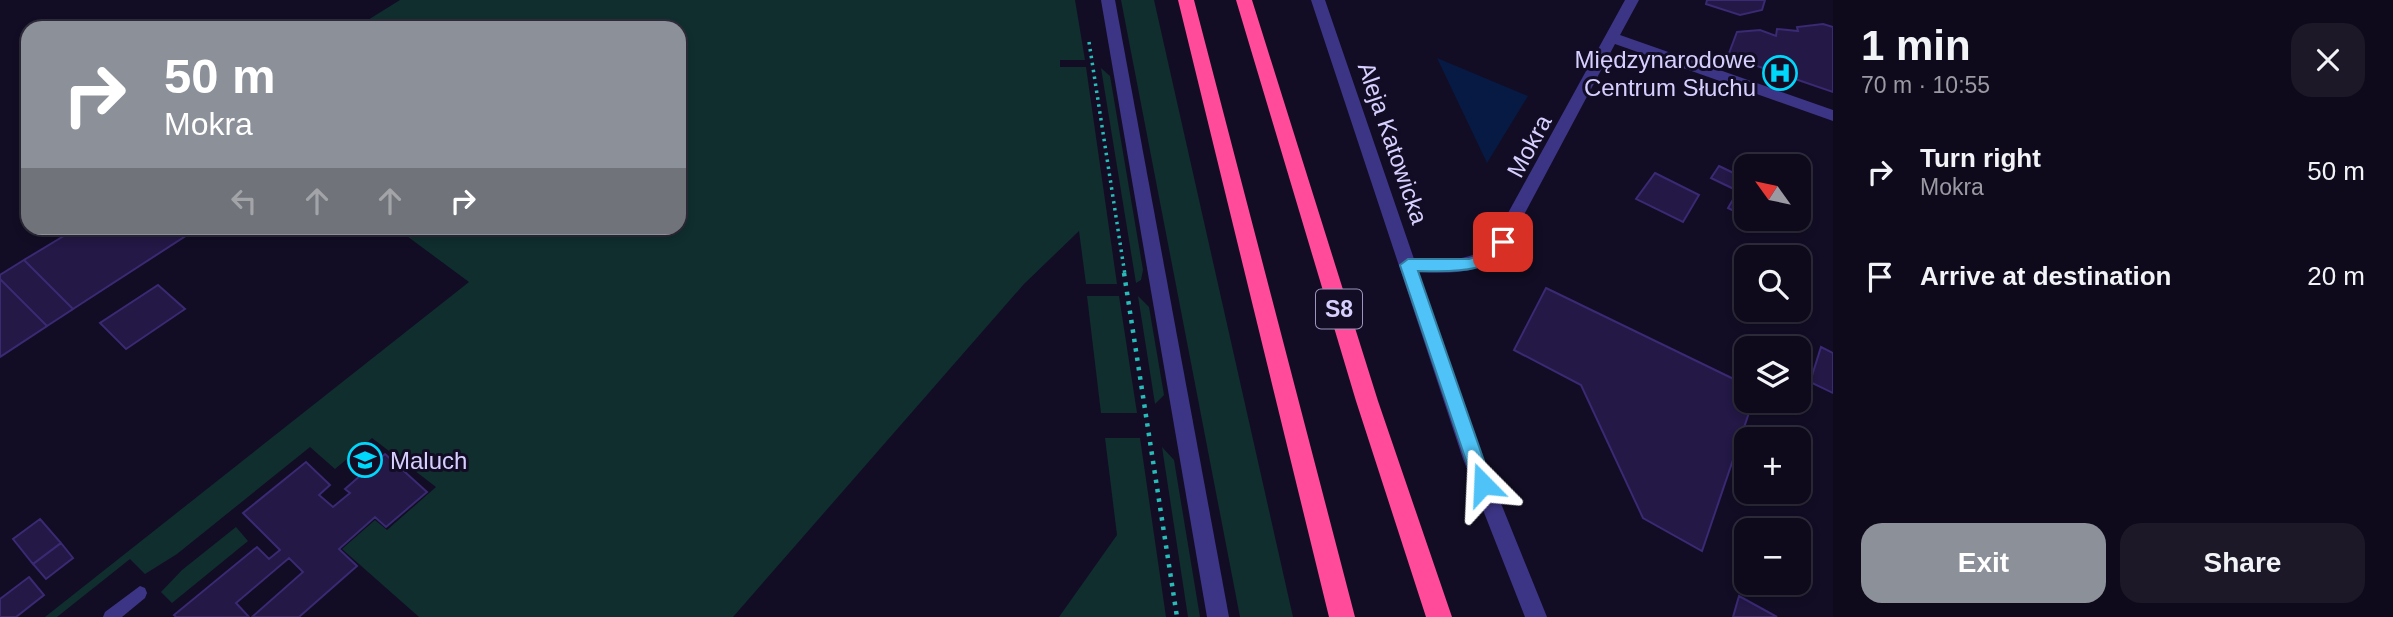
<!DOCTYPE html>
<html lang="en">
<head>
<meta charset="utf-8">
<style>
  :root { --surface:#0e0a1b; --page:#1c1828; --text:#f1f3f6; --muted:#9b9aa3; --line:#2e2b3a; --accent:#8c9099 }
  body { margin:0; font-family:Arial,sans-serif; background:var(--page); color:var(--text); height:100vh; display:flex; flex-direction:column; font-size:26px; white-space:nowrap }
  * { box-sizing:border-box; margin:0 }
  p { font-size:23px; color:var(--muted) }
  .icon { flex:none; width:38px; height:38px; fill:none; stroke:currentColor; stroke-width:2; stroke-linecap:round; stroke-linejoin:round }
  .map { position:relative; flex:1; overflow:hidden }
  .side { display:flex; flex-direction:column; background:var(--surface); width:560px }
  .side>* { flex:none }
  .hud { position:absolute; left:21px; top:21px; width:665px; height:214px; border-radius:21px; box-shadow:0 4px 10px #0003,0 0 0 2px var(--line); background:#8c9099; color:#fff; overflow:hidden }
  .needle { width:46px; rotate:303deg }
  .controls { position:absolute; left:1734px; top:154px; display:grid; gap:14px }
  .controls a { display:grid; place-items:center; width:77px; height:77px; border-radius:14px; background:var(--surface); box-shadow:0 4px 10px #0003,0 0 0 2px var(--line); font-size:35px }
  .pin { position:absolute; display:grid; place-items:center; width:60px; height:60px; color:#fff; margin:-30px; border-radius:14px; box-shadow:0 4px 10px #0006 }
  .me { position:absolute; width:77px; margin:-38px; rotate:339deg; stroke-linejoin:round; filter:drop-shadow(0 0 5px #0008) }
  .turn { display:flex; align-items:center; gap:24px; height:147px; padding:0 28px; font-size:32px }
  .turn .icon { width:91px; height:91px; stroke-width:2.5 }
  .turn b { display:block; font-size:49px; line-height:60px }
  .lanes { display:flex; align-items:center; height:66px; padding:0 28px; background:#0003; justify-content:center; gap:35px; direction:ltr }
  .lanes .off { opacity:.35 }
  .round { display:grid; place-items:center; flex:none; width:74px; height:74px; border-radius:21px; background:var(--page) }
  .headline { display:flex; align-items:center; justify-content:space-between; height:119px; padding:0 28px }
  h1 { font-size:42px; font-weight:800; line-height:52px }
  .action { display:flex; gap:14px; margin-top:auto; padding:14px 28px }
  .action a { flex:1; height:80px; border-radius:21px; background:var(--accent); color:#fff; font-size:28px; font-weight:800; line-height:80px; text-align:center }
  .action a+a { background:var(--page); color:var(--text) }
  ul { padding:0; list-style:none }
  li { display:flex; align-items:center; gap:21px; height:105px; padding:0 28px }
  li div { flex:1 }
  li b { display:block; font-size:26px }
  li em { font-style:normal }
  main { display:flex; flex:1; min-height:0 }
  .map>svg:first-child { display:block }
  .green { fill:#102e2e }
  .water { fill:#071a43 }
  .building { fill:#231846; stroke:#3a2973; stroke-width:2 }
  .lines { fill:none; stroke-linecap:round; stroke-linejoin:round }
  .path-far1 { stroke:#28bbb8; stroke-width:3.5; stroke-dasharray:2.5 4.5; stroke-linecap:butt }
  .path { stroke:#28bbb8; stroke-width:4.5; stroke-dasharray:3.5 6; stroke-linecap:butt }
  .service { fill:#3c3586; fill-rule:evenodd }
  .minor { fill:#3c3586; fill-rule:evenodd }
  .tertiary { fill:#3c3586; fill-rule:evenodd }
  .motorway { fill:#ff4b9a; fill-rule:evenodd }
  .route { fill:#4fc3f7; stroke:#337fa1; stroke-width:2 }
  .labels { text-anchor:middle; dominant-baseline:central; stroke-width:6; stroke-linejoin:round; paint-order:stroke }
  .shield { fill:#120d24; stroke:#9c96bd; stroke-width:2 }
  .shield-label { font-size:23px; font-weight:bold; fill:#d7d0ff }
  .poi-label { font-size:24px; fill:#d7d0ff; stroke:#120d24; text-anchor:end }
  .street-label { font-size:24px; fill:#d7d0ff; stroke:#120d24 }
</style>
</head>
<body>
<main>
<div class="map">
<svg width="1833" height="617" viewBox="0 0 1833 617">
  <rect width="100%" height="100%" fill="#120d24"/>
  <!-- green -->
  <path class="green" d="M400,0H1075L1085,60H1060V67H1086L1117,284H1086L1079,231L1024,284L733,617H419L342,549L375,520L387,530L436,487L372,438L335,469L310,447L177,554L145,574L130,559L57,617H45L469,282L396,228H679V28H355Z
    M1121,0H1154L1293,617H1240Z
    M1101,68L1110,76L1143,270L1141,280L1136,283Z
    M1087,296H1119L1137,413H1101Z
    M1138,296L1149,307L1164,395L1155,404Z
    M1105,438H1140L1166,617H1059L1117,535Z
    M1162,447L1174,460L1200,617H1188Z
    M236,527L248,541L172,603L161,592L182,570Z"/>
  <!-- water -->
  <path class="water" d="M1437,58L1528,96L1487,163Z"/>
  <!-- building -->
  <path class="building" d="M1707,0H1765L1762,10L1740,15L1706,4Z
    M1823,24L1833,27V92L1728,56L1737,32L1760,30L1776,36L1777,29L1798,31L1797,27Z
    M1719,166L1746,179V217L1728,208L1738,191L1711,178Z
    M1655,173L1699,195L1683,222L1636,199Z
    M77,228H198L73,309L24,260Z
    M24,260L73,309L47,326L0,279V275Z
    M0,279L47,326L0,357Z
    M158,285L185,309L126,349L100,323Z
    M1546,288L1746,385V401H1753L1702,551L1643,518L1581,385L1514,350Z
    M1821,347L1833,353V393L1810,382Z
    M385,454L427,492L386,527L375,517L339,549L357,566L299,617H252L303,572L289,558L236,603L249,617H176L174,615L257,547L269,559L280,550L243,513L306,462L330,485L319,495L333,507L350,493L345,489Z
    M40,519L61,543L33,564L13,539Z
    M61,543L73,558L46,579L33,564Z
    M29,577L44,595L16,617H0V599Z
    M1739,596L1777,617H1733Z"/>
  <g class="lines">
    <!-- path-far1 -->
    <path class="path-far1" d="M1089,42L1125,275"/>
    <!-- path -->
    <path class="path" d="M1124,273L1177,617"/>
    <!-- service -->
    <path class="service" d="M140,586L145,588L147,593L145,598L122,617H103L105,612Z"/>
    <!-- minor -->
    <path class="minor" d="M1311,0H1325L1414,259C1442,259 1468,264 1491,244L1625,0H1639L1620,35L1833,110V121L1615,44L1503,254C1478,275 1449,273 1418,272L1483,459L1547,617H1525L1463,459Z"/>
    <!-- tertiary -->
    <path class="tertiary" d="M1101,0H1115L1229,617H1207Z"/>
    <!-- motorway -->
    <path class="motorway" d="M1178,0H1194L1355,617H1329Z
      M1236,0H1252L1378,401L1452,617H1426L1356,401Z"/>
  </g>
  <!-- route -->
  <path class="route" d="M1503,237L1510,242C1490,276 1452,271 1418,271L1492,484L1489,490L1483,493L1477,490L1474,484L1400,265L1408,259H1469L1481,255Z"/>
  <!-- icons -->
  <defs>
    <g id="hospital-ring" transform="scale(1.75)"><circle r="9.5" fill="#120d24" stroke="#00d8fb" stroke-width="1.5"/><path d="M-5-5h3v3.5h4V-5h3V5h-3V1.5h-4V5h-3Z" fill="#00d8fb"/></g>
    <g id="school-ring" transform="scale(1.75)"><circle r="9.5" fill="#120d24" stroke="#00d8fb" stroke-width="1.5"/><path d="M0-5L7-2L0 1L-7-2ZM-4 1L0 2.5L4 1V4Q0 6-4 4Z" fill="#00d8fb"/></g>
  </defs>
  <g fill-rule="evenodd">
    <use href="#hospital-ring" x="1780" y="73"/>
    <use href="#school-ring" x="365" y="460"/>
  </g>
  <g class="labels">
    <!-- shield labels -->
    <rect class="shield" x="1316" y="289.5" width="46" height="39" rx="5"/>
    <g class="shield-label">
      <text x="1339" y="309">S8</text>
    </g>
    <!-- poi labels -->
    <g class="poi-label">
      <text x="1756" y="59">Międzynarodowe<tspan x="1756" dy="28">Centrum Słuchu</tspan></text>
      <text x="390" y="460" text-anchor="start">Maluch</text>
    </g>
    <!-- street labels -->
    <g class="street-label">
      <text transform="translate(1393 143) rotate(71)">Aleja Katowicka</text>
      <text transform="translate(1529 146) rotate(-62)">Mokra</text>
    </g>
  </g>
</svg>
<div class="controls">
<a><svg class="needle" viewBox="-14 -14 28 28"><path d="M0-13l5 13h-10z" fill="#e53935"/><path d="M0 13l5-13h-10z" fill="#9b9aa3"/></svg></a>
<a><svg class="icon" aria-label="search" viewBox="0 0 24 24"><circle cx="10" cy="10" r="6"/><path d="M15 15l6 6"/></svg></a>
<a><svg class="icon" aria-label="layers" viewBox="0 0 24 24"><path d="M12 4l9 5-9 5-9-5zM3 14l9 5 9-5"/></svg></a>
<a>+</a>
<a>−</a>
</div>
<div class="pin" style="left:1503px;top:242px;background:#d93025"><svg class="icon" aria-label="arrive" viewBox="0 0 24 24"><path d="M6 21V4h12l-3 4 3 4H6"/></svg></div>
<svg class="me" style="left:1483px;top:484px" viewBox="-20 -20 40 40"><path d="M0-17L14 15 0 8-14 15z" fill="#4fc3f7" stroke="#fff" stroke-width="4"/></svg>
<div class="hud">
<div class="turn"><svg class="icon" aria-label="right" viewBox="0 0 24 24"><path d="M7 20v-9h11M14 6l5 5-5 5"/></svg><div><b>50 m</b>Mokra</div></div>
<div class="lanes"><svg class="icon off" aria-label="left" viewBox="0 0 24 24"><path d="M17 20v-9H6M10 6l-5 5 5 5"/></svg><svg class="icon off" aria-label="ahead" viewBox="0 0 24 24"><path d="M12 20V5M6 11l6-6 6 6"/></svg><svg class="icon off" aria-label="ahead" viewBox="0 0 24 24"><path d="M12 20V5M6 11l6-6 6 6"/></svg><svg class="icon" aria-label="right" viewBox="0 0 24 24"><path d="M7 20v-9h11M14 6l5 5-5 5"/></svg></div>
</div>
</div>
<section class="side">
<div class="headline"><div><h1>1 min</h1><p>70 m · 10:55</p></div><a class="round"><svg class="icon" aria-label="close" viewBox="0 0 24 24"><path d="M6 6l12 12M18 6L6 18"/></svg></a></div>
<ul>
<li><svg class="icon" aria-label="right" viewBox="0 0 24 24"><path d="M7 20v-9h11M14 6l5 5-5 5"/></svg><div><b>Turn right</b><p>Mokra</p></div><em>50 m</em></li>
<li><svg class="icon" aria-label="arrive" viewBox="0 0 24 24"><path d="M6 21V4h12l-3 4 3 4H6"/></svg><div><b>Arrive at destination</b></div><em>20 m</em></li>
</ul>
<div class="action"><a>Exit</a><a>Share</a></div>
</section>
</main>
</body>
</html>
